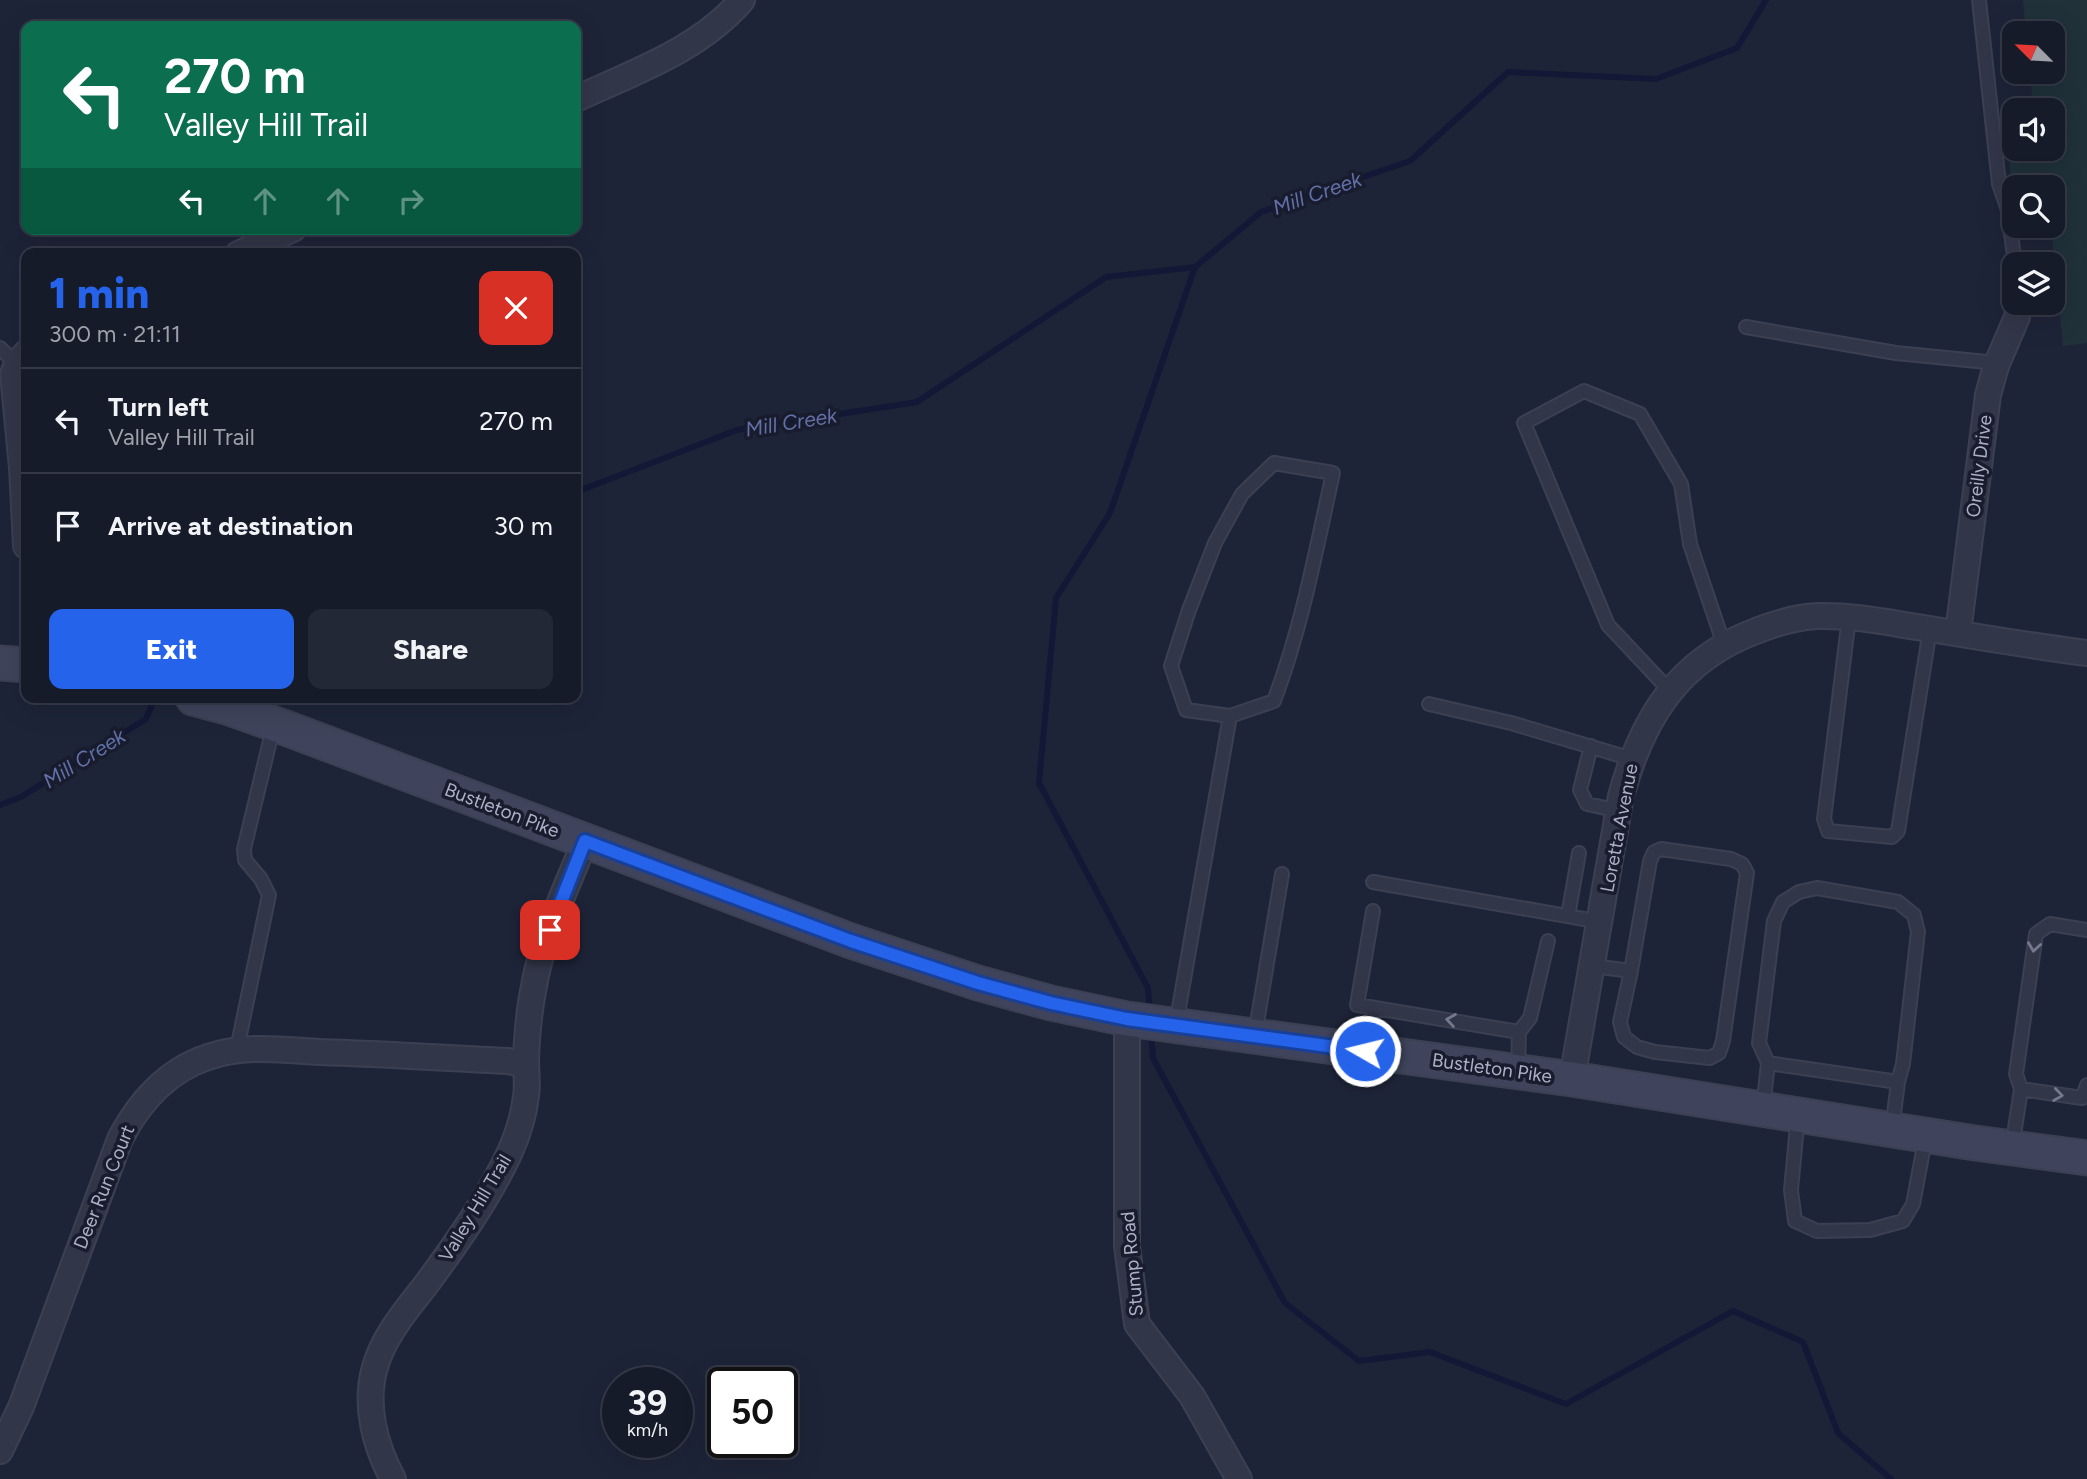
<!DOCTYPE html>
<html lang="en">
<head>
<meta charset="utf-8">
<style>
  :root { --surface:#161b2a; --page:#232836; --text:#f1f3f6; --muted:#9ea1a8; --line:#353947; --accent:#2563eb }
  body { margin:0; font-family:Figtree,sans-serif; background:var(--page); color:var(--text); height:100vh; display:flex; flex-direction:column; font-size:26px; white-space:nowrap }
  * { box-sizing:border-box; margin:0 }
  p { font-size:23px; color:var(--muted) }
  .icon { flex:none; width:38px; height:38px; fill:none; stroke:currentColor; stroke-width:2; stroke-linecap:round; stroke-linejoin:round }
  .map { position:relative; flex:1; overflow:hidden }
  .details { position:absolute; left:21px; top:248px; width:560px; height:455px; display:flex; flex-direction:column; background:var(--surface); border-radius:14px; box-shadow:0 7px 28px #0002,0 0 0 2px var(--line) }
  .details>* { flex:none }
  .guide { position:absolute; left:21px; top:21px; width:560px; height:214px; border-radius:14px; box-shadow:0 7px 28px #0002,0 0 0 2px var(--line); background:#0b6e4f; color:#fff; overflow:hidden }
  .needle { width:46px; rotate:294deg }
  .controls { position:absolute; left:2002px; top:21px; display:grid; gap:14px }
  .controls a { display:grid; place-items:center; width:63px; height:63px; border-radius:14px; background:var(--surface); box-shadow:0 7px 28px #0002,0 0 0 2px var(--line); font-size:35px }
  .speed { position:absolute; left:602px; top:1367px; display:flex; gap:14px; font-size:35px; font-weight:700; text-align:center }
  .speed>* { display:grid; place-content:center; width:91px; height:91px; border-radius:50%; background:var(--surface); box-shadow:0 7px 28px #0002,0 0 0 2px var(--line); line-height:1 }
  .speed small { font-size:18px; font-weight:400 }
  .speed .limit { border:4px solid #111; border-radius:10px; background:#fff; color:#111 }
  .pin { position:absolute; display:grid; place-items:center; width:60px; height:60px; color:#fff; margin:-30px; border-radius:14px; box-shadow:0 4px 10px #0006 }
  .me { position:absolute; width:77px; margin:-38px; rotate:278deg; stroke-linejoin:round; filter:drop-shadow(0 0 5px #0008) }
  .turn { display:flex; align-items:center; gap:24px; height:147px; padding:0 28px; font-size:32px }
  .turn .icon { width:91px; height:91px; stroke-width:2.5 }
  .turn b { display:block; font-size:49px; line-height:60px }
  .lanes { display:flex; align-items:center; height:66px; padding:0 28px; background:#0003; justify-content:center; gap:35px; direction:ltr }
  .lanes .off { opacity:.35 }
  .round { display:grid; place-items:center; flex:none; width:74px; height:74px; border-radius:14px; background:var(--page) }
  .head { display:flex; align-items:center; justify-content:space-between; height:119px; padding:0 28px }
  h1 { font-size:42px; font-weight:800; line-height:52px; color:var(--accent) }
  .action { display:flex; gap:14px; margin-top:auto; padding:14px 28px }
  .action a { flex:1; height:80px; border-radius:14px; background:var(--accent); color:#fff; font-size:28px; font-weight:800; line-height:80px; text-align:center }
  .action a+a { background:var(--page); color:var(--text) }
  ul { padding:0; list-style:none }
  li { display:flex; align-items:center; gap:21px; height:105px; padding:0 28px; border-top:2px solid var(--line) }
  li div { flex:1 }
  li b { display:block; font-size:26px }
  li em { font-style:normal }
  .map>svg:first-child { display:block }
  .pitch { fill:#20313a; fill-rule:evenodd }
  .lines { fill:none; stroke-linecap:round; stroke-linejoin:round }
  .stream { stroke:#121836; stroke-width:6 }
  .service-casing { stroke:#3b4052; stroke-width:16 }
  .minor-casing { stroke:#3b4052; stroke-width:28 }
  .secondary-casing { stroke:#3b4052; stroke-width:37 }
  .service { stroke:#323649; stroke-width:12 }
  .minor { stroke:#323649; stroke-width:24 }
  .secondary { stroke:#3f445c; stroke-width:33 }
  .oneway { stroke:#75798e }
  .route-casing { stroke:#184099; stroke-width:18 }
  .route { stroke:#2563eb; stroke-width:12 }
  .labels { text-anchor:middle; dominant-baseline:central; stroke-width:7; stroke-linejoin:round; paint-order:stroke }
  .street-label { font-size:19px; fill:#acb0c6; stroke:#181c2d }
  .water-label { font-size:21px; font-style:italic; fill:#6170a8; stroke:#181c2d }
</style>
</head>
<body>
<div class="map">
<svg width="2087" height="1479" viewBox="0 0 2087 1479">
  <rect width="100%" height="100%" fill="#1e2438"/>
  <!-- pitch -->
  <path class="pitch" d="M2023,0H2087V343L2063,346L2051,226H2053V187H2047L2046,177L2011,180L2004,109L2033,106L2030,72H2053V33H2026ZM2014,110H2053V149H2014Z"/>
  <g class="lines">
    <!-- stream -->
    <path class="stream" d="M576,492L737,430L917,402L1106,277L1195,267L1261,212L1410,161L1508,72L1656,79L1737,48L1766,0
      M0,805L21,797L146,719L155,698
      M1150,1014L1148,988L1039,783L1056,598L1110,513L1195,267
      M1151,1032L1153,1058L1285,1303L1359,1361L1430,1352L1566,1404L1733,1311L1803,1342L1838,1433L1891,1479"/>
    <!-- service casing -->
    <g class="service-casing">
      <path id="service" d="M1979,0L1999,184L2008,210L2015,264
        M1746,327L1896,353L1997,363
        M0,348L17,365
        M1849,618L1824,819L1828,831L1892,837L1898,831L1930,629
        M1670,691L1608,625L1524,423L1584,391L1640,414L1681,484L1690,544L1724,645
        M1429,704L1511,723L1632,759
        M1591,746L1580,790L1587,804L1619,811
        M1373,882L1601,922
        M1373,911L1357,1005L1519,1032
        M1568,916L1579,853
        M1593,966L1631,971L1620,1022L1624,1037L1637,1047L1655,1052L1710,1058L1719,1053L1723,1041L1747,873L1742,864L1731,859L1661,849L1654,852L1650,861L1631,971
        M1176,1025L1230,716L1274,701C1302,627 1316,550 1333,473L1274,463L1242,494L1215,543L1189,610L1171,666L1186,710L1230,716
        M1255,1035L1282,874
        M1366,1048L1375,1008
        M237,1049L269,895L261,879L245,860L244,849L274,724
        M1768,1063L1759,1043L1774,921L1783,902L1799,892L1817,888L1898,902L1914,915L1918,932L1903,1064L1898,1082
        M1518,1071L1519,1032L1530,1018L1548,941
        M2021,1089L2082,1098L2087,1085
        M1763,1109L1768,1063L1898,1082L1892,1130
        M1798,1115L1791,1190L1795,1221L1817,1231L1870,1230L1903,1221L1913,1204L1926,1135
        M2012,1148L2021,1089L2016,1074L2036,934L2050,924L2087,930"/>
    </g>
    <!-- minor casing -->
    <g class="minor-casing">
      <path id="minor" d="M576,99C634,72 699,50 742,0
        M238,254L293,229
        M26,353L17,363L13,374L22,468L26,546
        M1958,633L1988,395L1996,366L2017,317L2019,303
        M1127,1019V1246L1137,1324L1192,1396L1239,1479
        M1572,1079L1621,796C1642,719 1678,660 1756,631C1776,623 1797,617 1818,616C1853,615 1890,623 1924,628C1978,637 2032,646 2087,653
        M0,1451L21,1407L120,1139C139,1102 168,1070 208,1057C244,1044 283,1050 320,1052C383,1054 445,1058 508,1061L526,1065
        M393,1479C375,1446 364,1405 375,1367C384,1335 408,1308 428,1282C458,1241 488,1199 510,1152C517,1136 524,1115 526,1096C528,1085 526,1071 526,1059C527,1034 529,1010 534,986C542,937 567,887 585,841"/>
    </g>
    <!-- secondary casing -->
    <g class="secondary-casing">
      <path id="secondary" d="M0,663L26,665
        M193,698L227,707L291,730L851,941L978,983L1051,1003L1127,1019L1572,1079L1975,1143L2087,1158"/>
    </g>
    <!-- service -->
    <use href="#service" class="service"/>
    <!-- minor -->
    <use href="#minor" class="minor"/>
    <!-- secondary -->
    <use href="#secondary" class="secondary"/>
  </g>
  <!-- one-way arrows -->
  <defs><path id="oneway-chevron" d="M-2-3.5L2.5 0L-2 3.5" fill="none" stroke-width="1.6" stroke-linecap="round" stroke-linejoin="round" transform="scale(1.75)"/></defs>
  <g class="oneway">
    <use href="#oneway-chevron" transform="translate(2034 947) rotate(98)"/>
    <use href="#oneway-chevron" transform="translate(1451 1020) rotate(-171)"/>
    <use href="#oneway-chevron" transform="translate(2058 1095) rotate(8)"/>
  </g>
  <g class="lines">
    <!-- route casing -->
    <g class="route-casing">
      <path id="route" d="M550,930L585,841L851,941L978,983L1051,1003L1127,1019L1365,1051"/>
    </g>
    <!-- route -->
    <use href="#route" class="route"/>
  </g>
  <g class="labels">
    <!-- street labels -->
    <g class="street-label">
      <text transform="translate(1979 466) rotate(-83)">Oreilly Drive</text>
      <text transform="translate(502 810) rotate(21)">Bustleton Pike</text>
      <text transform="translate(1619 828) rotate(-79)">Loretta Avenue</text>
      <text transform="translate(1492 1068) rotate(8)">Bustleton Pike</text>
      <text transform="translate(104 1187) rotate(-68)">Deer Run Court</text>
      <text transform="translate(475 1208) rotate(-59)">Valley Hill Trail</text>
      <text transform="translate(1132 1264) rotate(-95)">Stump Road</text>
    </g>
    <!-- water labels -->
    <g class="water-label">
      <text transform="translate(1317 193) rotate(-19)">Mill Creek</text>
      <text transform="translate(791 422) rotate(-9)">Mill Creek</text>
      <text transform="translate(84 758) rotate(-32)">Mill Creek</text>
    </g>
  </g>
</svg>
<div class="controls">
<a><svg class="needle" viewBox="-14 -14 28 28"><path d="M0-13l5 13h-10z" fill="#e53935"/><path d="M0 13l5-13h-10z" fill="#9ea1a8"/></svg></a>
<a><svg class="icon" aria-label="sound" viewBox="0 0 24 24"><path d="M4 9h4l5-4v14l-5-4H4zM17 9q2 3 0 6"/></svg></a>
<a><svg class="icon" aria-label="search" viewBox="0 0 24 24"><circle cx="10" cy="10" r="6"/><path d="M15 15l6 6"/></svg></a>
<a><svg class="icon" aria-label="layers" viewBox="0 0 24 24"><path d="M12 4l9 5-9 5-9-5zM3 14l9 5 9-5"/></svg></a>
</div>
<div class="speed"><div>39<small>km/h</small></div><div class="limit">50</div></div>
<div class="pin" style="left:550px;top:930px;background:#d93025"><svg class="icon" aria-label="arrive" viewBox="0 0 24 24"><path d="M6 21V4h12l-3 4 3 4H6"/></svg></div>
<svg class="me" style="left:1365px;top:1051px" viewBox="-20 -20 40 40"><circle r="17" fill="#2563eb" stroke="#fff" stroke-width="3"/><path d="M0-11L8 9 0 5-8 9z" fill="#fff"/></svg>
<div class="guide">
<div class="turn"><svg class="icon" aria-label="left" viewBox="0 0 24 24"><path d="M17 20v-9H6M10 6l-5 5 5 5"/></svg><div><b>270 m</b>Valley Hill Trail</div></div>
<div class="lanes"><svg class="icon" aria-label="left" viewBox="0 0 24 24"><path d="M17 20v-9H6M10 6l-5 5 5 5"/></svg><svg class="icon off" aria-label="ahead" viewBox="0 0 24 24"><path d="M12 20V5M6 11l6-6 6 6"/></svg><svg class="icon off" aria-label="ahead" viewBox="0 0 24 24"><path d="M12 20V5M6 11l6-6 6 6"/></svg><svg class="icon off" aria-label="right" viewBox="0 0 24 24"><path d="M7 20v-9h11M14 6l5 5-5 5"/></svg></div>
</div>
<section class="details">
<div class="head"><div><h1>1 min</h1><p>300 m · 21:11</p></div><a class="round" style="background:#d93025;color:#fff"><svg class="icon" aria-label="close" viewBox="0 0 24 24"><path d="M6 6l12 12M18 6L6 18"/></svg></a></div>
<ul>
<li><svg class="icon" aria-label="left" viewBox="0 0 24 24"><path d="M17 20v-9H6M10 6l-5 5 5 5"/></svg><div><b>Turn left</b><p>Valley Hill Trail</p></div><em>270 m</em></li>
<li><svg class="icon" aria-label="arrive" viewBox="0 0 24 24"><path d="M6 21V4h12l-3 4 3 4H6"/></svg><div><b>Arrive at destination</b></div><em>30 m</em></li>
</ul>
<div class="action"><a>Exit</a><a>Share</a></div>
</section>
</div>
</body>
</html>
